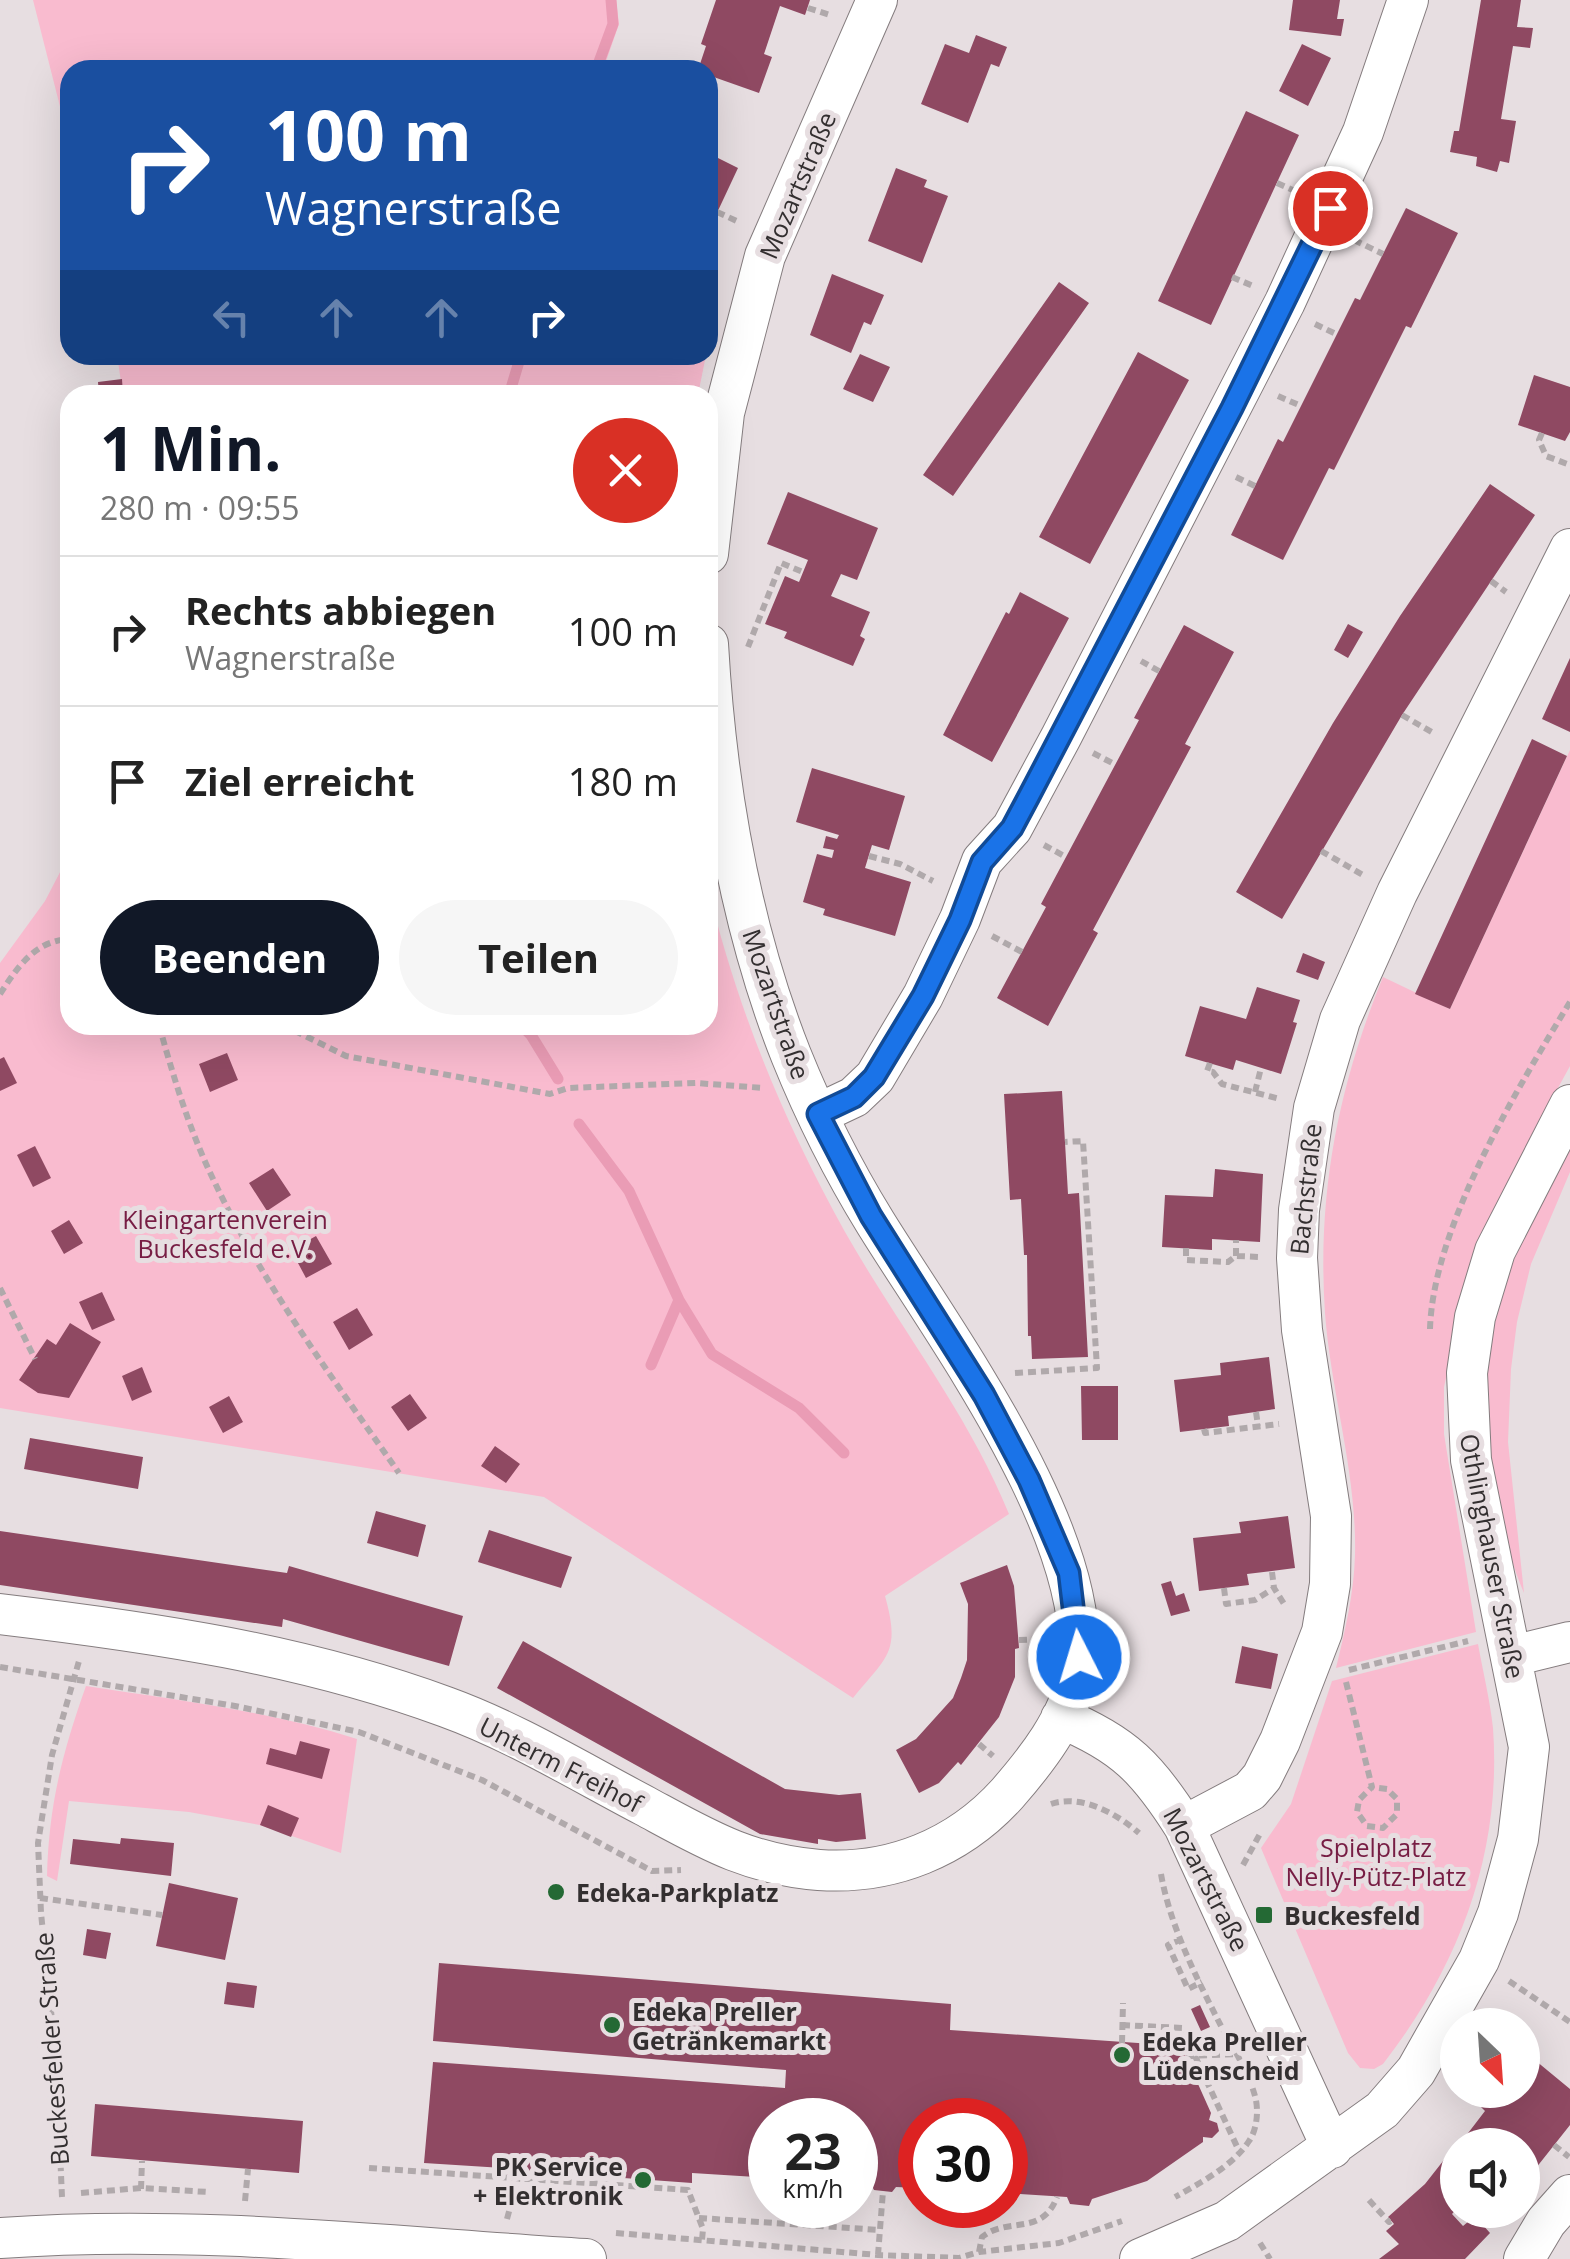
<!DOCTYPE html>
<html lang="de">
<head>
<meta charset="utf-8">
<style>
  :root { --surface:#fff; --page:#f6f6f6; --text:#222; --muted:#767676; --line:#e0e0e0; --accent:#111827 }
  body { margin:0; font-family:"Open Sans",sans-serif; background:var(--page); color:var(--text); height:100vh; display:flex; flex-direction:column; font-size:38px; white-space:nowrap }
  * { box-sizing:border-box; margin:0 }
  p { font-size:32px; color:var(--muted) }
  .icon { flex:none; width:55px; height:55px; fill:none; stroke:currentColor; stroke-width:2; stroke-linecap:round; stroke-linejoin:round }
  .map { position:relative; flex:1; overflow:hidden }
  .details { position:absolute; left:60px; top:385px; width:658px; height:650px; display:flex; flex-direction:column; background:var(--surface); border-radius:30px; box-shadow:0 10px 40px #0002 }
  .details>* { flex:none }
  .hud { position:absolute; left:60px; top:60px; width:658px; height:305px; border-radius:30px; box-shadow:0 10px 40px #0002; background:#1a4fa0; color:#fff; overflow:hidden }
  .needle { width:65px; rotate:155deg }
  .fabs { position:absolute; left:1440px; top:2008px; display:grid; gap:20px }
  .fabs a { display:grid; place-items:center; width:100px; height:100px; border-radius:50%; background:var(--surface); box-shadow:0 10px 40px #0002; font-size:50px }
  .speed { position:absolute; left:748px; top:2098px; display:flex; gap:20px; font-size:50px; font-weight:700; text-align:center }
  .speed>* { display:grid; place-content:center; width:130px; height:130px; border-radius:50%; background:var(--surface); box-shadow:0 10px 40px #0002; line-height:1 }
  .speed small { font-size:25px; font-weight:400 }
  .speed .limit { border:15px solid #d22; background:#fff; color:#111 }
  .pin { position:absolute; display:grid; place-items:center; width:85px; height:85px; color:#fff; margin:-42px; border:5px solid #fff; border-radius:50%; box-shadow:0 2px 10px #0007 }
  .me { position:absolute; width:110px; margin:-55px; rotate:355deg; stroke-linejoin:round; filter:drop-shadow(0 0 8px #0008) }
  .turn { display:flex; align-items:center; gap:35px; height:210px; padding:0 40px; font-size:45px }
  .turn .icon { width:130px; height:130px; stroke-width:2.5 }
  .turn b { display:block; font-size:70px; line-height:85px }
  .lanes { display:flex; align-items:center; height:95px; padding:0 40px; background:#0003; justify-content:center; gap:50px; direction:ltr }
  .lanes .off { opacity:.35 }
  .round { display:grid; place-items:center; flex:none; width:105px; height:105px; border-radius:52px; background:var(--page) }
  .overview { display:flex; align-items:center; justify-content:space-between; height:170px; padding:0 40px }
  h1 { font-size:60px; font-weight:700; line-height:75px; color:var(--accent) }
  .cta { display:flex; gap:20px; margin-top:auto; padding:20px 40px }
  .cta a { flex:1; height:115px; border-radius:60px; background:var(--accent); color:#fff; font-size:40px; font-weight:700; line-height:115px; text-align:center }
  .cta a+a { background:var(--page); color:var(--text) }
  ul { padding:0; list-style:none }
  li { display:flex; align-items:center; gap:30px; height:150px; padding:0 40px; border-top:2px solid var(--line) }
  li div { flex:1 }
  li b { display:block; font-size:38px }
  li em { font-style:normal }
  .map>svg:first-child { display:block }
  .green { fill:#f9bbcf }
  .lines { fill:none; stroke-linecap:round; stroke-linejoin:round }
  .stream { stroke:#ea9cb5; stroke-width:11 }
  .building { fill:#8f4962 }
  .minor-casing { stroke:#847c7e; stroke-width:42 }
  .path { stroke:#b0a9ab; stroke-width:6; stroke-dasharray:8 5; stroke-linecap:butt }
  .minor { stroke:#fff; stroke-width:40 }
  .route-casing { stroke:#114b97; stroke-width:25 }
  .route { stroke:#1a73e8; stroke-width:18 }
  .poi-dot { fill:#246934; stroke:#e7dee1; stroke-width:4 }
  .labels { text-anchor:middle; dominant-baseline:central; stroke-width:10; stroke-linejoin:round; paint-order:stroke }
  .street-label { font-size:25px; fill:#332f30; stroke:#e7dee1 }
  .park-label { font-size:25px; fill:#771d44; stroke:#e7dee1 }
  .poi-label { font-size:25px; font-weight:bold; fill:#332f30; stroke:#e7dee1; text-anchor:start }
</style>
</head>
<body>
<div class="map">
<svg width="1570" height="2259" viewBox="0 0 1570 2259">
  <rect width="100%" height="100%" fill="#e7dee1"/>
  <!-- green -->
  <path class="green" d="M33,0H616L619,24L603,70H70V146Z
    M117,355H706L698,395H123Z
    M1570,750V1066L1541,1119L1460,1315L1444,1387V1434L1476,1632L1336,1668C1345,1631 1354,1593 1355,1555C1357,1473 1331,1394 1325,1313C1317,1194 1338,1087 1383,977L1450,1009Z
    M70,853V1025H708V887C737,1009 784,1122 845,1232C899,1327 968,1413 1009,1514L885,1596C901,1653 887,1656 853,1698L544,1497L0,1408V963L45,901Z
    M1570,1142V1172L1531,1264L1517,1322L1511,1369L1508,1442L1524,1593C1501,1540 1484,1450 1485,1392C1486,1340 1503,1285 1521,1236C1533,1204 1554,1172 1570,1142Z
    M1478,1644C1483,1672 1490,1700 1493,1728C1502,1854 1459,1966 1383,2064L1374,2069L1360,2068L1348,2053L1261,1848L1291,1804L1332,1681Z
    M86,1686C177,1700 269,1711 357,1739L341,1853L260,1825L189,1812L69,1801L57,1881L47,1876C49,1804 62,1754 86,1686Z"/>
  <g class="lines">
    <!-- stream -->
    <path class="stream" d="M596,70L613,24L611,0
      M509,395L521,355
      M521,1025L531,1035L558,1079
      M579,1124L629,1191L679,1300L712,1354L799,1408L844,1453
      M651,1365L679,1300"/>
  </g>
  <!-- building -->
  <path class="building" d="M716,0H810L805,15L780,6L764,54L772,57L759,93L708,75V70H698L706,46L701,44Z
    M1293,0H1340L1337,19H1344L1341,36L1289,30Z
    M1481,0H1521L1517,27L1533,28L1530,48L1513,46L1501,119L1516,121L1509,163L1500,161L1497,172L1476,166L1477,157L1450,152L1454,131H1459Z
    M976,35L1007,47L999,67L991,64L968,123L921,104L945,44L969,53Z
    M1302,44L1331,58L1308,106L1279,91Z
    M1246,111L1299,135L1211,325L1158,301Z
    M708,153L738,168L708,232Z
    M896,168L927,180L924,187L948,196L922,263L868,241Z
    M1406,208L1458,233L1411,328L1406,326L1334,470L1329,468L1283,560L1231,535L1278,439L1283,442L1355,298L1360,300Z
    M832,274L884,295L871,325L864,322L851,353L810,335Z
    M1059,282L1089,303L953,496L923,475Z
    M1138,352L1189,380L1090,564L1039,537Z
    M860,354L890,367L873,402L843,389Z
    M1534,375L1570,387V432L1565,441L1518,425Z
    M122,379L123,395H99L98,382Z
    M1490,484L1535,515L1402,715L1282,919L1236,892L1333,723L1400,616Z
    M788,492L878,528L857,580L841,574L831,596L870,612L860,636L865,639L853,666L784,638L787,632L765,624L785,576L799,582L808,560L767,544Z
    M1020,592L1069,618L992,762L943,735L1006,612L1009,614Z
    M1348,624L1363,632L1348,658L1334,650Z
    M1184,625L1234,652L1185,744L1191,747L1093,930L1098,933L1048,1026L997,998L1046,907L1041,904L1139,720L1134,718Z
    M1570,658V732L1542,719Z
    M1532,739L1567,756L1450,1009L1415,994Z
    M812,768L905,796L889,850L872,845L865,868L911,882L895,936L823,915L825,909L803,902L817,854L832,858L834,850L823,848L826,836L837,839L839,835L796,822Z
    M1303,953L1325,962L1318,980L1296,972Z
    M1257,987L1300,1000L1293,1022L1297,1023L1281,1074L1236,1060L1233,1070L1185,1056L1200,1006L1246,1019Z
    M227,1053L238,1080L210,1092L199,1064Z
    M4,1057L17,1083L0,1091V1059Z
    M1062,1091L1068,1194L1079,1193L1088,1357L1032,1359L1031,1336H1028L1027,1255H1024L1021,1199L1010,1200L1004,1094Z
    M35,1146L51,1178L33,1187L17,1155Z
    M273,1168L291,1195L267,1211L249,1183Z
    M1215,1169L1263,1174L1260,1242L1212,1239V1250L1162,1247L1165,1195L1213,1197Z
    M69,1220L83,1243L64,1254L51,1231Z
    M316,1236L332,1264L306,1278L291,1250Z
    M102,1292L115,1320L92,1330L79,1302Z
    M357,1308L373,1335L349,1350L333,1322Z
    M70,1323L101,1342L69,1398L38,1393L19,1380L47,1339L56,1345Z
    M1269,1357L1275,1409L1228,1416L1229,1426L1180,1432L1174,1380L1221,1375L1220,1363Z
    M142,1367L152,1392L132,1401L122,1376Z
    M1081,1386H1118V1440H1082Z
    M410,1394L427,1418L408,1431L391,1407Z
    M229,1396L243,1422L223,1433L209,1407Z
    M30,1438L143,1457L138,1489L24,1469Z
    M495,1446L520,1464L506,1483L481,1466Z
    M376,1511L426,1525L418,1557L367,1543Z
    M1288,1516L1295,1568L1247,1574L1249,1585L1199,1591L1193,1538L1241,1533L1239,1522Z
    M489,1530L572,1557L561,1588L478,1562Z
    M0,1531L287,1573L289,1566L463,1616L449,1666L283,1619L282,1627L0,1585Z
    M1007,1565L1014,1586L1019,1648L1015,1649V1677L999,1717L961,1765L958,1762L939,1783L919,1793L896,1750L916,1739L953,1698L961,1678L967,1660L968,1604L960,1583Z
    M1171,1581L1176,1596L1184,1593L1190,1611L1171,1616L1161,1584Z
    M523,1641L785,1789L839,1795L861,1793L866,1839L836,1842L818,1839V1844L760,1834L497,1688Z
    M1242,1646L1278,1654L1271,1689L1235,1683Z
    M300,1741L330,1749L322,1779L266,1764L270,1748L296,1755Z
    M268,1805L299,1818L291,1837L260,1825Z
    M121,1838L174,1843L171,1876L70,1864L73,1839L120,1844Z
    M169,1883L238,1898L225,1960L156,1946Z
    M87,1929L111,1933L106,1959L83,1955Z
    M439,1963L951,2004L950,2030L1181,2046L1211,2113L1209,2120L1217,2123L1219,2131L1212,2138L1203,2137V2142L1147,2181L1092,2199L1089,2206L1070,2204L1067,2197L1005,2193V2120H920V2188L896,2187L892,2192L874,2190L871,2184L855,2183V2120H770V2178L692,2173V2183L528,2171L525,2177L509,2176L503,2168L424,2163L433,2062L785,2088L786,2070L433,2041Z
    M227,1982L257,1986L254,2008L224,2004Z
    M1200,2005L1210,2027L1201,2031L1191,2009Z
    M1530,2056L1570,2089V2125L1532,2173L1530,2171L1522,2180V2145H1467L1462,2141L1485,2111L1481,2107L1494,2090H1522V2065Z
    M95,2104L303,2121L299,2173L91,2156Z
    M1447,2156L1458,2164V2207L1452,2214L1463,2226L1475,2216L1490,2233L1465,2259H1379L1399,2244L1386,2231L1394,2224L1388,2217L1425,2184Z"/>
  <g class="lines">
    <!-- minor casing -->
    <g class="minor-casing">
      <path id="minor" d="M708,554L724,413L765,256L877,0
        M818,1114L854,1097L875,1077L923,996L960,919L982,861L1012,828L1061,737L1285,302L1363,132L1408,0
        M0,1614C152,1632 302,1654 446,1707C515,1732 580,1772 645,1806C706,1839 747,1864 819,1870C891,1875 958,1848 1007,1794C1035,1762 1070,1718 1077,1674C1098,1540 944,1334 875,1222C843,1170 814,1112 791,1055C739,924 716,784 708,644
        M1512,1656L1570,1642
        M1061,1718C1124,1744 1148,1769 1184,1826L1332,2148
        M1184,1826L1250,1791L1262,1777L1280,1741L1322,1632L1330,1584L1331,1516L1302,1330L1297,1258L1299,1210L1314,1108L1340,1020L1397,893L1570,549
        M0,2238C195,2224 391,2247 586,2259
        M1140,2259L1227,2221L1382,2110L1416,2071L1479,1960L1498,1913L1518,1839L1529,1747L1471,1460L1467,1373L1475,1317L1495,1251L1570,1105
        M1524,2259L1546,2222L1570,2195"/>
    </g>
    <!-- path -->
    <path class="path" d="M808,8L830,15
      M1277,183L1297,192
      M717,212L739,222
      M1354,240L1383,254
      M1232,277L1253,286
      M1315,324L1336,334
      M1278,396L1301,406
      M1542,433L1539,440L1546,456L1570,465
      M1236,477L1255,486
      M1491,581L1506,592
      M748,647L781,563L803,572
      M1141,661L1159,671
      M1402,715L1435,734
      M1093,753L1116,765
      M1044,845L1066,857
      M1321,851L1363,875
      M869,856L900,864L933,881
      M992,936L1022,952
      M0,994C17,968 35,940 70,939
      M159,1025C174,1079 190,1132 215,1183C264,1286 334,1380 399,1473
      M283,1025L346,1056L550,1094L568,1088L696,1083L764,1088
      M1210,1063L1207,1071L1213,1072L1222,1084L1280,1099
      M1255,1092L1261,1068
      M1186,1248V1260L1228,1262L1236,1256L1261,1257
      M1236,1256V1240
      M0,1288L35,1359
      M1430,1329C1433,1227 1517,1089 1570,1002
      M1015,1373L1097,1368L1083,1141L1065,1142
      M1256,1412L1258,1426
      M1204,1429L1205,1433L1279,1424
      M1272,1572L1274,1588L1286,1607
      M1224,1588L1226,1604L1255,1600L1274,1588
      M1019,1640L1043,1639
      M0,1667L235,1706L359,1732L482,1780L652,1871L681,1870
      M1349,1670L1468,1641
      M1346,1682L1372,1787L1359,1800L1357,1812L1367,1826L1383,1828L1397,1814V1799L1387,1789L1372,1787
      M979,1744L993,1756
      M1051,1804C1081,1794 1116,1813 1139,1833
      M1243,1865L1261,1832
      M1161,1874C1170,1926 1197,1979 1221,2026C1233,2048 1248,2071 1255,2096C1259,2110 1257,2130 1249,2141C1233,2166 1200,2183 1175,2197
      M40,1898L162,1915
      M1182,1939L1168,1945L1188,1989L1202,1982
      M1509,1981L1570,2022
      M1122,2025L1182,2028L1239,2151
      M1122,2043L1123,2003
      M1186,2056L1237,2054
      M1554,2145L1569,2157
      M369,2168L688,2190L703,2229L702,2240
      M141,2189L142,2161
      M81,2193L141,2188L208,2192
      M62,2197L56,2060L41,1913L38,1843L52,1755L79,1661
      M1369,2200L1389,2222L1391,2221
      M245,2201L248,2169
      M699,2218L880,2230
      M507,2219L518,2178
      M616,2233L878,2255L959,2258L979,2252L1059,2243L1122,2221
      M1260,2243L1270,2259
      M979,2252L982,2237C1008,2216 1042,2237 1057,2197
      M878,2255L883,2191"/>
    <!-- minor -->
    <use href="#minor" class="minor"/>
  </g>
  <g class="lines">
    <!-- route casing -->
    <g class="route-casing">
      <path id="route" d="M1079,1657L1069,1573L1029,1480L984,1395L871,1216L818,1114L854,1097L874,1077L923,996L960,920L982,862L1012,828L1028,798L1232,408L1330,208"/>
    </g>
    <!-- route -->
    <use href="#route" class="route"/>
  </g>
  <!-- markers -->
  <g class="poi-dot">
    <circle cx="556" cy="1892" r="10"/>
    <rect x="1254" y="1905" width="20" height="20" rx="5"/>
    <circle cx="612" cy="2025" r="10"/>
    <circle cx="1122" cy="2055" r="10"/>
    <circle cx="643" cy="2180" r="10"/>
  </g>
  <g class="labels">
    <!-- street labels -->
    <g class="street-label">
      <text transform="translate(797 185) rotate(-67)">Mozartstraße</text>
      <text transform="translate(777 1004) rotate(71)">Mozartstraße</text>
      <text transform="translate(1305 1189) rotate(-84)">Bachstraße</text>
      <text transform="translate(1493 1556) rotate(79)">Othlinghauser Straße</text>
      <text transform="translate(561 1764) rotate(27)">Unterm Freihof</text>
      <text transform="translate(1207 1879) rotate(63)">Mozartstraße</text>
      <text transform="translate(51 2049) rotate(-94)">Buckesfelder Straße</text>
    </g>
    <!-- park labels -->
    <g class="park-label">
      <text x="225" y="1219">Kleingartenverein<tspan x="225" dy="29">Buckesfeld e.V.</tspan></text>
      <text x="1376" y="1847">Spielplatz<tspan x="1376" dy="29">Nelly-Pütz-Platz</tspan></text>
    </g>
    <!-- poi labels -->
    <g class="poi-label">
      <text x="576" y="1892">Edeka-Parkplatz</text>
      <text x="1284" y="1915">Buckesfeld</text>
      <text x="632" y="2011">Edeka Preller<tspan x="632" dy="29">Getränkemarkt</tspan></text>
      <text x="1142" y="2041">Edeka Preller<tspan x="1142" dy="29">Lüdenscheid</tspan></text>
      <text x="623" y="2166" text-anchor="end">PK Service<tspan x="623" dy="29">+ Elektronik</tspan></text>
    </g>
  </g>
</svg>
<div class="fabs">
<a><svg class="needle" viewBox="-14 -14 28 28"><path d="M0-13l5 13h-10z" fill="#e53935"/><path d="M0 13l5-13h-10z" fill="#767676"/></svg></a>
<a><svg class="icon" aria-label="sound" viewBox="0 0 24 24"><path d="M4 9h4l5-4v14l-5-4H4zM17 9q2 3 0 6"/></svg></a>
</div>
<div class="speed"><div>23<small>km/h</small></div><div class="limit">30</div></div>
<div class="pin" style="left:1330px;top:208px;background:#d93025"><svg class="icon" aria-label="arrive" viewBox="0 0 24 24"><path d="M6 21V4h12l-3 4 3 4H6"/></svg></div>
<svg class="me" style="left:1079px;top:1657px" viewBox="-20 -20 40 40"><circle r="17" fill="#1a73e8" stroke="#fff" stroke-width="3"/><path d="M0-11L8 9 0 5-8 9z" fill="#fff"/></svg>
<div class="hud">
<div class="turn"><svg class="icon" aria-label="right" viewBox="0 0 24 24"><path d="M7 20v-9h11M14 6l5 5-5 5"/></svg><div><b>100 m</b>Wagnerstraße</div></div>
<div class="lanes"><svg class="icon off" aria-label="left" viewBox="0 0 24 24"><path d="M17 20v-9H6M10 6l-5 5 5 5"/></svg><svg class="icon off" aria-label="ahead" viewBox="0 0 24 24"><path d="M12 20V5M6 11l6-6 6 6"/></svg><svg class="icon off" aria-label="ahead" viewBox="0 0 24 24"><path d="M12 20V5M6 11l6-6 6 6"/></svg><svg class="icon" aria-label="right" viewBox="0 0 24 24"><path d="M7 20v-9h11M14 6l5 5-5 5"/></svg></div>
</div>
<section class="details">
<div class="overview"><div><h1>1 Min.</h1><p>280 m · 09:55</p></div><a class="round" style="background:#d93025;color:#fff"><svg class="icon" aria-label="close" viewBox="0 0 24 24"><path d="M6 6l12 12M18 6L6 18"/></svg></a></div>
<ul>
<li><svg class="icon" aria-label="right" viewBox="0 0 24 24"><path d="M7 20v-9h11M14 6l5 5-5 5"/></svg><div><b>Rechts abbiegen</b><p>Wagnerstraße</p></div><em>100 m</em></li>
<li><svg class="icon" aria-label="arrive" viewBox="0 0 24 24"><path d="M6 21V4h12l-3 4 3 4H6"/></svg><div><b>Ziel erreicht</b></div><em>180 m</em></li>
</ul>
<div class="cta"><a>Beenden</a><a>Teilen</a></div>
</section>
</div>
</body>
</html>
